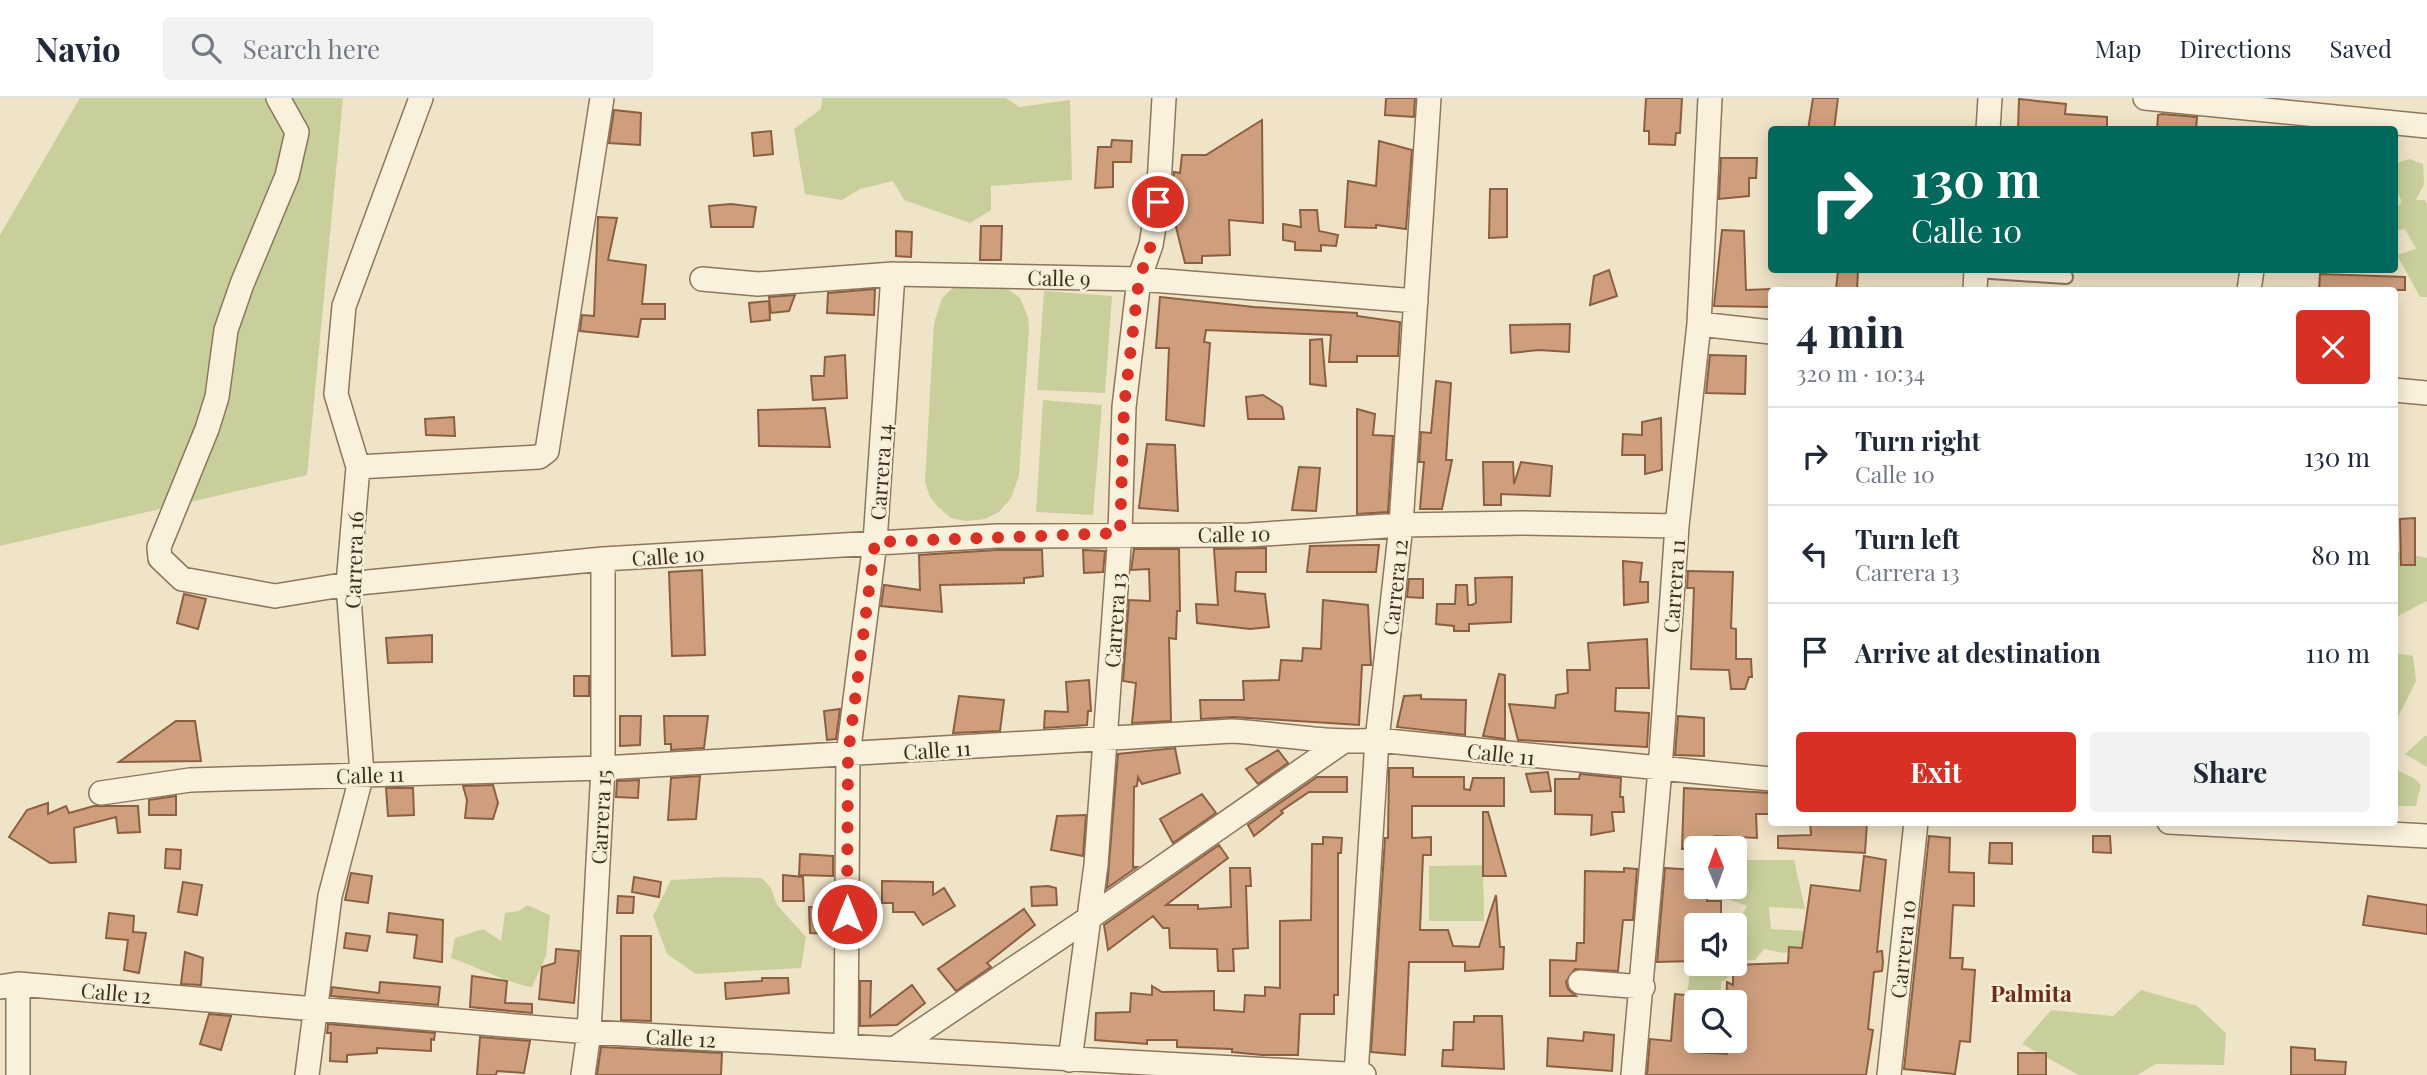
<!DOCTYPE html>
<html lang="en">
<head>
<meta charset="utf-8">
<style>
  :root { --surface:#fff; --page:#f2f2f3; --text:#1f2937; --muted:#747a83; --line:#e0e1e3; --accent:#d93025 }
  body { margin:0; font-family:"Playfair Display",serif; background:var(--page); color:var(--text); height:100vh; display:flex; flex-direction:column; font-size:26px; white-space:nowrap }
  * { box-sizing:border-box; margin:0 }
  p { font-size:23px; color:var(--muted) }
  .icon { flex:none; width:38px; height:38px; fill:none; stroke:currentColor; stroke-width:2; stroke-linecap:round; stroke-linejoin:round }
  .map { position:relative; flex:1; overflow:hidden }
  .panel { position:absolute; left:1768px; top:189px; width:630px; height:539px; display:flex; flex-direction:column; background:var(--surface); border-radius:7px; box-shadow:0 4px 18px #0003 }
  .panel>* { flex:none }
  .top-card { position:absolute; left:1768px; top:28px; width:630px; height:147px; border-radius:7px; box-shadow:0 4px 18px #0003; background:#00695c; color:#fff; overflow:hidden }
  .needle { width:46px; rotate:359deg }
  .fabs { position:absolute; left:1684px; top:738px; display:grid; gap:14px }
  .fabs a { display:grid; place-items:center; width:63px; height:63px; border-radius:7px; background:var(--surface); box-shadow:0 4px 18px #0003; font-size:35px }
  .pin { position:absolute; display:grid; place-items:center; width:60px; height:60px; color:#fff; margin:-30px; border:4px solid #fff; border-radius:50%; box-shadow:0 2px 7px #0007 }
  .me { position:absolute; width:77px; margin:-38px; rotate:0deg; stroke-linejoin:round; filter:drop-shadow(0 0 5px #0008) }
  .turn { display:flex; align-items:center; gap:24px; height:147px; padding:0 28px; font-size:32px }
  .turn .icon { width:91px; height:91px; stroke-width:2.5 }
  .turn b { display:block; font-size:49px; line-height:60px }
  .round { display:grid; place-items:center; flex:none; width:74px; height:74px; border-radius:7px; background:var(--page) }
  .head { display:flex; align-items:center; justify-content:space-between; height:119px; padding:0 28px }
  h1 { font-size:42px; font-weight:700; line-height:52px }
  .button { display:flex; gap:14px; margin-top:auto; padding:14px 28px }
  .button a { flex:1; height:80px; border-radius:7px; background:var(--accent); color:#fff; font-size:28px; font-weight:700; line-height:80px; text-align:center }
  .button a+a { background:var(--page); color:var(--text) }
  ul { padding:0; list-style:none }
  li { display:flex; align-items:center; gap:21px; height:98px; padding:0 28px; border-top:2px solid var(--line) }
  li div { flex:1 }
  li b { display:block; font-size:26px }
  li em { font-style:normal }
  header { display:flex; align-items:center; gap:42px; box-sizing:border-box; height:98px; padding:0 35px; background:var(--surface); border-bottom:2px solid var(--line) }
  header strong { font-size:33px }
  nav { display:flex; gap:38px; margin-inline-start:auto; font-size:24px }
  .search { width:490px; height:63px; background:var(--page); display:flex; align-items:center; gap:18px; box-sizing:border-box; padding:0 24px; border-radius:7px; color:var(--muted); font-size:26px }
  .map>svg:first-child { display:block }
  .green { fill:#c9cf9b }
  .building { fill:#cf9f7d; stroke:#8d5f41; stroke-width:2 }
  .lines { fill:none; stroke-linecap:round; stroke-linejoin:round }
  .lane-casing { stroke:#8d765c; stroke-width:16 }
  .street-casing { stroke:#8d765c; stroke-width:26 }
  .lane { stroke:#faf1dc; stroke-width:12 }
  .street { stroke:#faf1dc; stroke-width:23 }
  .route { stroke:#d93025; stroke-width:12; stroke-dasharray:0 21.6 }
  .labels { text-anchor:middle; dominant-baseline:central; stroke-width:5; stroke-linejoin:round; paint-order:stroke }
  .street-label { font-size:21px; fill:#3d2e20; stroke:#f7eed8 }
  .neighbourhood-label { font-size:23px; font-weight:bold; fill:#6b2e1e; stroke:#f7eed8 }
</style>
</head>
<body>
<header>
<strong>Navio</strong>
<div class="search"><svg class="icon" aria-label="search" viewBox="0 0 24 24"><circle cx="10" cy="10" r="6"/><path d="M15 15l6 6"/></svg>Search here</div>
<nav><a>Map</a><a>Directions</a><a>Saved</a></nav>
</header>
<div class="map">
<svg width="2427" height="977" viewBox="0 0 2427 977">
  <rect width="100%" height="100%" fill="#f0e4c8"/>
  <!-- green -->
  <path class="green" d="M80,0H343L307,377L0,448V137Z
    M822,0H1006L1019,9L1070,2L1072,82L991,88V112L970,125L904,102L893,83L860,91L842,102L805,96L794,31L821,11Z
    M2409,61L2423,66L2424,86L2416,102H2425L2427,106V199H2420L2397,157L2416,151L2405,131L2394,133V113L2402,104L2394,86V66Z
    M955,188L1005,189L1020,200L1028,219L1029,231L1019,377L1011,400L999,414L985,421L966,423L951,420L938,409L930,399L925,384L934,225L942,200Z
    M1044,193L1112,198L1105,295L1037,292Z
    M1043,302L1102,307L1093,417L1036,414Z
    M2394,453L2427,460V503L2394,520Z
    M2394,555L2413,558L2416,583L2398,619L2394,621Z
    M2425,638H2427V669L2405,656Z
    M2394,671L2414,680L2421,687L2416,708H2394Z
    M1735,762H1794L1805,811L1769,809L1771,831L1806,833L1820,849L1783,855L1764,851L1755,862L1734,864V837L1739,836L1741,819L1747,808L1714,796V789H1734Z
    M1483,767L1484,823H1429V768Z
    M724,779L762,780L771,790L777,807L806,839L801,870L696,876L667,856L653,818L671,782Z
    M527,807L550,817L546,858L532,889C517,889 470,866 451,860L455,840L483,831L501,843L505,815L519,813Z
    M1703,866H1731L1729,879L1721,884V905H1696V933L1684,929L1690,871Z
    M2141,892L2197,908L2226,935L2224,967L2156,966L2137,977H2079L2022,946L2051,912L2113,918Z"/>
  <!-- building -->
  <path class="building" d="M1386,0H1415L1414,19L1385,17Z
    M1646,0H1682L1680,35H1676L1675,47L1649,46V33H1644Z
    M1813,0H1838L1834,32H1808Z
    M2019,1L2066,6L2065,16L2107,19V32H2018Z
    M614,12L641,15L640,47L609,45Z
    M2162,16L2197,19L2196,32H2157L2158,17Z
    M1262,22L1263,125L1229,122L1230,157L1202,158V165H1185L1173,117H1170L1174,74L1180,75L1182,57H1206Z
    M771,33L773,56L754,58L752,35Z
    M1112,42L1132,43L1131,64H1113V89L1095,90L1098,49H1111Z
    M1379,43L1412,52L1406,131L1376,127V130L1345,129L1348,83L1376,88Z
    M1721,60H1757L1756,80H1749V98L1719,101Z
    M1490,91H1507V139L1489,140Z
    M731,106L756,109L753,129H711L709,108Z
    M1300,112H1317L1319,133L1338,137L1336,148L1321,147V153L1295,152V144L1283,142V126L1301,129Z
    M598,119L617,120L608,162L646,167L642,206H665V221H641L638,239L580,233L582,217L594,218Z
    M981,128H1002L1001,162H980Z
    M1722,132L1744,133L1746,192L1771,191V209L1714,208Z
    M896,133L912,134L911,159L896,158Z
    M1609,172L1617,198L1590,207L1594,178Z
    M1838,172H1858L1857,192H1836Z
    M2320,176L2405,179V192H2319Z
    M875,191L874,217L827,215L828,195Z
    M795,197L789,213L771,215L769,199Z
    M1160,199L1254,209L1357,215V218L1400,224L1398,258H1357V264H1329L1331,237L1206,232L1204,244L1210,245L1204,328L1166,322L1169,250H1156Z
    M769,203L770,222L751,224L749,205Z
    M1570,226L1569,254L1539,252L1511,255L1510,227Z
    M1322,241L1326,288L1310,286V242Z
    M845,257L847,300L813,302L811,278H824L825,259Z
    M1710,257L1746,258L1745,296L1706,295Z
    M1436,283L1451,285L1446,362H1452L1442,411H1420L1424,364H1419L1421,334L1431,335Z
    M1263,297L1282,309L1284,321H1248L1246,299Z
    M825,310L830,349L759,348L758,312Z
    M1357,311L1375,316L1373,337L1393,338L1388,414L1357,416Z
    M454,319L455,338L426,337L425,321Z
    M1661,320L1662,372L1645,376V357H1622L1623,336L1642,337V324Z
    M1147,346L1175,347L1178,413L1139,410Z
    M1483,364H1513L1514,386L1521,364L1552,368L1550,398L1501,396V407H1484Z
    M1299,369L1320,370L1316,413L1292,412Z
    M2415,420V467H2401L2400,421Z
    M1360,447H1379L1376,474H1307L1310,448Z
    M1266,450V474H1236L1235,493L1265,496L1269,529L1250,531L1197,525L1196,506L1218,507L1214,451Z
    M1134,451H1179L1180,513H1177L1176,541L1169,540L1171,623L1132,625L1136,585L1123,583L1129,502L1150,503L1149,471L1131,472Z
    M997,452H1042L1043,478L1024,480V485L940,487L942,514L881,508L884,487L920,492L919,457Z
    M1083,452L1105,453L1103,474L1084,475Z
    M1623,463L1642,465L1640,484H1648V504L1624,507Z
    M702,472L705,557L672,558L669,474Z
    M1688,473L1733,474L1731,530L1736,531V561H1751L1752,579H1749L1745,591H1731L1729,572L1691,571L1694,490H1687Z
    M1512,479L1511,524L1469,526V533H1454V528L1436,526L1437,506H1455L1456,487H1467L1468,507H1472L1476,505L1475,480Z
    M1409,481H1423V500L1407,499Z
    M184,496L206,501L198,531L177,525Z
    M1323,502L1368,507L1371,567H1362L1359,627L1233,619L1201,621L1200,602H1244L1243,583L1279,582L1281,562L1302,563L1303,550L1321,551Z
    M432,537V564L388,565L386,540Z
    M1647,541L1649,590H1616L1615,613L1649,615L1647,649L1518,642L1509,606L1555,610L1556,597L1568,595L1567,572H1590L1588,545Z
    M1499,576L1505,577V641L1483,638Z
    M574,578H589V598H574Z
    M1089,582L1091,613H1088L1087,627L1044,630L1045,613L1068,614L1066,584Z
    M1421,597V601L1466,602L1465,637L1397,629L1404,598Z
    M959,598L1004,602L1000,633L953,635Z
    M840,611L836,641L827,642L824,613Z
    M620,618H641L640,647L620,648Z
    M664,618H708L704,650L671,652V646H665Z
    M1678,618L1704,620V658L1675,657Z
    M176,623H195L201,663L119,664Z
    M1175,650L1180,675L1142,686L1138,679L1137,688L1134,689L1133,769H1137L1107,790L1118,656Z
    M1278,652L1288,665L1258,686L1246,671Z
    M1389,670H1413V679H1464V691L1470,692L1473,680H1504V708H1412V740L1431,739V757H1423L1420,832H1448L1453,848L1479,849L1496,797L1500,849H1504L1503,871L1465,873V864H1409L1405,957L1371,954L1385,740H1388Z
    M1548,674L1551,693L1531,694L1526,676Z
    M1580,676L1621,680L1620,699H1623L1624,714H1612L1614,733L1591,737L1592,717L1555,716V681H1579Z
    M700,678L696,721L668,722L671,680Z
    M1317,679H1347V694H1309L1281,713L1283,715L1254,738L1248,727Z
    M639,682L638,700L616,699L617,683Z
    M493,687L498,705L493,721L465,720L467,702L463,688Z
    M386,690H413L414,717L388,718Z
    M1684,690L1771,695V716H1756L1757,740L1715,738L1714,751H1682Z
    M1202,696L1216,715L1173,745L1160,721Z
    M176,698V717H149V702Z
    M48,705V716L66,708L69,715L94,708H138L140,734L118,735L116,719L74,730L76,764L50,765L9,739L27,712Z
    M1483,714H1488L1506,778H1483Z
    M1086,717L1083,758L1051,752L1057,718Z
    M1810,724H1867L1865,755L1778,750V738L1811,737Z
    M1929,738L1950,740L1949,774L1974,775V808L1953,807L1950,860H1963L1962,871L1975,872L1970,944L1960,943L1955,976L1904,971Z
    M2093,738H2110L2111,755L2093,754Z
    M1323,739L1342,740L1341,755H1338V897H1334V916H1300L1298,957H1262L1232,954V951L1177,949V942H1147V946L1095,942L1096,915L1130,914L1131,895L1152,897V888L1162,894L1214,893V912L1244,914L1245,897L1265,898V889L1280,890V823L1311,822L1312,746H1323Z
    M1990,745H2012V766L1989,765Z
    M1219,747L1228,760L1166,807H1198V811L1231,809L1230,770H1250L1251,788H1246L1248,850L1233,851L1234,873H1218L1217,851L1170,850L1169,830H1163L1153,818L1108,852L1104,827Z
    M166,751L181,752L180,771L165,770Z
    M800,756L833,758V778L799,777Z
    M1864,758L1886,762L1877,854L1882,853L1883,864L1882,873L1874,874L1868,931L1873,932L1866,977H1647L1650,941L1671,943L1675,896L1695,898L1691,954L1727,956L1726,946H1734V905H1726L1727,884L1733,887V867L1788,865L1789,849L1802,850L1811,787L1860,793Z
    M1624,770L1637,771L1633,822H1623L1618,873L1575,871L1566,884L1568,891L1576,898H1550V862L1576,863L1577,845H1584L1585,773L1624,774Z
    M1665,770L1696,772V789H1708L1707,803H1721V827L1696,828L1694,863L1657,864Z
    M351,775L372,778L368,805L345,802Z
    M783,777L803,779L804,803H783Z
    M634,779L661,784L659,799L632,794Z
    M882,783L933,784V797L944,790L955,808L923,827L914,814H893V805H882Z
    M183,784L202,787L197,817L178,814Z
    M1048,788L1056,790L1057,807L1032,808L1031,789Z
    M618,798L634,799L633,815H617Z
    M2368,798L2427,807V836L2363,827Z
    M809,809L833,811V836L810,835Z
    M1024,811L1035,827L987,865L991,869L956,893L938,871Z
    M109,815L134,818L133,834L146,835L139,875L124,872L128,842L106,840Z
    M389,815L443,822L442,864L414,860L417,837L387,834Z
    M346,835L370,838L367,853L344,850Z
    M621,838H651V923L621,922Z
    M556,851L579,853L574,905L539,901L542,869L555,865Z
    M185,854L203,860L201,887L181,886Z
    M472,878L507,883L505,905L532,906V915L470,909Z
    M762,880H788L789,895L726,901L725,885L762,883Z
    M860,883H871L870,919L912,887L925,905L897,927L860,928Z
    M380,884L440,889L438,907L331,898L332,889L379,895Z
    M209,916L231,918L221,952L200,946Z
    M1474,918H1502L1504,971L1442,968L1443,952H1453L1454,924H1474Z
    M328,926L435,935L434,942L431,941V953L377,950V955L347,957V964L330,963L331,935H327Z
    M1584,934L1614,937L1612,973L1547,968L1548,940L1583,943Z
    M480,939L530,943L524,975L497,973L496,977H477Z
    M601,949L722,955L721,977H597Z
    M2291,949L2315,951V962L2346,964L2345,977H2291Z
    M2018,955H2046V977H2018Z"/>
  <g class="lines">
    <!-- lane casing -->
    <g class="lane-casing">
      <path id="lane" d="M1976,173L2066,179"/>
    </g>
    <!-- street casing -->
    <g class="street-casing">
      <path id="street" d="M278,0L297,34L287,78L242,186L226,232L217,299L207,331L159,449L160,460L182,481L275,498L348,486L603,461L997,438L1249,437L1401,427L1524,425L1677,428
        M2145,0L2427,28
        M1988,32L1990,0
        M702,181L758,186L893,176L1139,181L1416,203
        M1975,192L1976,172
        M2249,192L2252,172
        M1699,226L1771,234
        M2394,292L2427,295
        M358,369L539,359L547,353L602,0
        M101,695L190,682L603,670L1232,633C1281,636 1329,646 1377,642L1771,681
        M2169,724L2427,738
        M1580,884L1643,889
        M0,889L18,886L589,934L1364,977
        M846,948L848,657L875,444L893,176
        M894,951L1089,820L1341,645
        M1070,962L1096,767L1120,435L1124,309L1139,181L1151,147L1158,104L1164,0
        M18,977V886
        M307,977L330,798L362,676L348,486L358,369L336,296L344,208L421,0
        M583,977L589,934L603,670V461
        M1356,977L1377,642L1401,427L1429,0
        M1633,977L1660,671L1677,428L1699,226L1710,0
        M1889,977L1916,724"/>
    </g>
    <!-- lane -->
    <use href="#lane" class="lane"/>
    <!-- street -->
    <use href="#street" class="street"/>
  </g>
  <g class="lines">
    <!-- route -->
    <path class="route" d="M847,816L848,657L875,444L1120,435L1124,309L1139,181L1151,147L1158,104"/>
  </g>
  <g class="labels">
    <!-- street labels -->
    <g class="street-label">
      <text transform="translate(1059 179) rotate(1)">Calle 9</text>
      <text transform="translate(880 374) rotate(-86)">Carrera 14</text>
      <text transform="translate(1234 435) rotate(-1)">Calle 10</text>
      <text transform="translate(668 457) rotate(-4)">Calle 10</text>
      <text transform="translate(353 462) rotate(-88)">Carrera 16</text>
      <text transform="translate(1673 488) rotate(-86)">Carrera 11</text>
      <text transform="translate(1394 489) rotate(-84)">Carrera 12</text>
      <text transform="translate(1114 522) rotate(-86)">Carrera 13</text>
      <text transform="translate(937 651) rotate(-4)">Calle 11</text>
      <text transform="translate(1501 655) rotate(6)">Calle 11</text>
      <text transform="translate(370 676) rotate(-2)">Calle 11</text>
      <text transform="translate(600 719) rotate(-87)">Carrera 15</text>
      <text transform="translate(1902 851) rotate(-84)">Carrera 10</text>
      <text transform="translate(116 894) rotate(5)">Calle 12</text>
      <text transform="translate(681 939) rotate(3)">Calle 12</text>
    </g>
    <!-- neighbourhood labels -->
    <g class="neighbourhood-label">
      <text x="2031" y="894">Palmita</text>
    </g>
  </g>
</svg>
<div class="fabs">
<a><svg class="needle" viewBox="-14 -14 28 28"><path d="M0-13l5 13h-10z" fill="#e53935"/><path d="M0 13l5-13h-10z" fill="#747a83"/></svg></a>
<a><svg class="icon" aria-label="sound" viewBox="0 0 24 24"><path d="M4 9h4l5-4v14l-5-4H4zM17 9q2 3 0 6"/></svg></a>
<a><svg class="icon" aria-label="search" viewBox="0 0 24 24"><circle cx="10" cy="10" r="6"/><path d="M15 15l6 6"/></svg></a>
</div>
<div class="pin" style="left:1158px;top:104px;background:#d93025"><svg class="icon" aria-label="arrive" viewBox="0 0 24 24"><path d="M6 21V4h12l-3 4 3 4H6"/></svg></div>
<svg class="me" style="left:847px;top:816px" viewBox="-20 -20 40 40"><circle r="17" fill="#d93025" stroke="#fff" stroke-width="3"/><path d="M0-11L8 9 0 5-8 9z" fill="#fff"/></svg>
<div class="top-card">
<div class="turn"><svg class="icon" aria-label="right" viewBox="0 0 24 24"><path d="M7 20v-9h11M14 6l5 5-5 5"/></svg><div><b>130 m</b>Calle 10</div></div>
</div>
<section class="panel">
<div class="head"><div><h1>4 min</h1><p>320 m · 10:34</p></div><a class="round" style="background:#d93025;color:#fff"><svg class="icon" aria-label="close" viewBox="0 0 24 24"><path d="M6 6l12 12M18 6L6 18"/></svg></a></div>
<ul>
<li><svg class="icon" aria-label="right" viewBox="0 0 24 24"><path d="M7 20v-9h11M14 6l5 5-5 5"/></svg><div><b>Turn right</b><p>Calle 10</p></div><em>130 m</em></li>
<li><svg class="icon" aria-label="left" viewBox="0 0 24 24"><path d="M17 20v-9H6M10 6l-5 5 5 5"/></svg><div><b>Turn left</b><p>Carrera 13</p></div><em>80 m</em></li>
<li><svg class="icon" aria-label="arrive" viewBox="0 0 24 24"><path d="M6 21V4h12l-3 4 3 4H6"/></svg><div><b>Arrive at destination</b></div><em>110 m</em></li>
</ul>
<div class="button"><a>Exit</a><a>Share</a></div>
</section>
</div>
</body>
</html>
